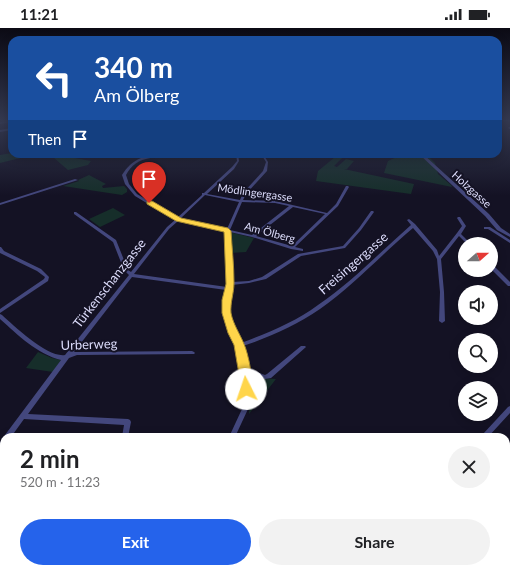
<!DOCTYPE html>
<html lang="en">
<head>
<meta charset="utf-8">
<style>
  :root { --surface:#fff; --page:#f2f2f2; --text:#202124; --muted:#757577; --accent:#2563eb }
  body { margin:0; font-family:Lato,sans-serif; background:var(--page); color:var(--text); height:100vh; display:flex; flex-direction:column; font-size:15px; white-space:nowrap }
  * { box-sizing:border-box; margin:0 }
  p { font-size:13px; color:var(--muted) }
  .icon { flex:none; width:22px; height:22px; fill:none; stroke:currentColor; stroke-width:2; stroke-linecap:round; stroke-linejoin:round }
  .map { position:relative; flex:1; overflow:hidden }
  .details { position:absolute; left:0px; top:405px; width:510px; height:140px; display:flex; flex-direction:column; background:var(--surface); border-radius:12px 12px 0 0; box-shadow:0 2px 10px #0003 }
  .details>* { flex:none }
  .top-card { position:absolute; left:8px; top:8px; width:494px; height:122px; border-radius:12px; box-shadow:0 2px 10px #0003; background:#1a4fa0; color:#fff; overflow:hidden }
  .needle { width:26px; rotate:69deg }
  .controls { position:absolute; left:458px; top:209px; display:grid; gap:8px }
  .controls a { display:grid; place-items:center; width:40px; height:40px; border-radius:50%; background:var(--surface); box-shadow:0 2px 10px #0003; font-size:20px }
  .pin { position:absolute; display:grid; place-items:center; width:34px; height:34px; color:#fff; margin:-41px -17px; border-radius:50% 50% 50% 0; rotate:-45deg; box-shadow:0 0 4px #0007 }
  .pin .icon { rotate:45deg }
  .me { position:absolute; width:44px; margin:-22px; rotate:356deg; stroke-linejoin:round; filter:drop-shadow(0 0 3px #0008) }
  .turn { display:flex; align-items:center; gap:14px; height:84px; padding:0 20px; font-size:18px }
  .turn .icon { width:52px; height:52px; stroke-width:2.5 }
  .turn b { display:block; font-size:28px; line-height:34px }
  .then { display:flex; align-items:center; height:38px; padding:0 20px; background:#0003; gap:8px; font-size:15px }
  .round { display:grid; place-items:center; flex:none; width:42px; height:42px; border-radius:21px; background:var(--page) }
  .summary { display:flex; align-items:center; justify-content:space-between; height:68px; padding:0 20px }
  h1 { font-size:24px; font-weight:700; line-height:30px }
  .cta { display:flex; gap:8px; margin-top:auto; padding:8px 20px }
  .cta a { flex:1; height:46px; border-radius:24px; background:var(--accent); color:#fff; font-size:16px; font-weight:700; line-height:46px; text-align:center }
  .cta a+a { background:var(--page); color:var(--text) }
  .status { display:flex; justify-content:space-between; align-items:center; height:28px; padding:0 20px; background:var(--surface); direction:ltr }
  .status svg { height:11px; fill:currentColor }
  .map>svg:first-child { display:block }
  .green { fill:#162e2a }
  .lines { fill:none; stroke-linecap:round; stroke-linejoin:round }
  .stream { stroke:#11263f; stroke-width:1 }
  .minor { fill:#43477d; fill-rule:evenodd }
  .tertiary { fill:#43477d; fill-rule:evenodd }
  .route { fill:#ffd54a; stroke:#a68a30 }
  .labels { text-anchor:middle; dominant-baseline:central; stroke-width:4; stroke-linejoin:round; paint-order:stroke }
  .far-street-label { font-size:11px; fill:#dbdbfa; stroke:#141224 }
  .street-label { font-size:13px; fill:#dbdbfa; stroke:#141224 }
</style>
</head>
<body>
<div class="status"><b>11:21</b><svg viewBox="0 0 49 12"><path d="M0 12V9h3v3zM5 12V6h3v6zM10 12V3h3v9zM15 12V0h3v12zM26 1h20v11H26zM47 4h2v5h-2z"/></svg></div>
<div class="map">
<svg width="510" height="545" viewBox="0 0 510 545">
  <rect width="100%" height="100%" fill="#141224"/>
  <!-- green -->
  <path class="green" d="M12,125V126H37L0,135V127Z
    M66,126H70L68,128L69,129L91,133L88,137L68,142L54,130Z
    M403,126H426L435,135L438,146L451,157L452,159L384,145L388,133Z
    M335,129L342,130L334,138L337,139L346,131L354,133L347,141H344L414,156L411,166L316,153L318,143Z
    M89,147L106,156L102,158L103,160L124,158L127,161V164L122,167L63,158L79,153L78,152Z
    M113,180L125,187L100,199L89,191Z
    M229,204L254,210L246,224L230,225Z
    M38,324L52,330L61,332L53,344L26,340Z
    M251,347L261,350L276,351L249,386C250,379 249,350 251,347Z"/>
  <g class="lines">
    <!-- stream -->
    <path class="stream" d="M507,92H510"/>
    <!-- minor -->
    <path class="minor" d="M12,92V94L0,96V94Z
      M509,99H510V101L508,100Z
      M12,100V102L0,104V102Z
      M133,126C139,126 141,130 148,128L149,126H151L150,130C139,132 131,137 126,147L129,156L137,166L177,190L202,167V165H204L232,139L237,133L236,126H238L239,133L234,141L207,166L240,172L243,165L263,143L266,134L261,126H263L268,134L267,143L246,166L243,172L275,173L327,185L336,176L346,158H348L349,159L338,178L295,219L303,221V223L291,221L252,209L230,204L232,254L249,253L262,249L298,226L343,218L359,200L371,183H373L374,184L361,202L345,220L301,228L266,251L249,255L232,257V261L231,262C228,283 231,296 241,315C268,305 295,294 318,277C352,254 380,224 411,197L407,192L409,191L415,196L437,222L439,228L457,205L462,198L457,190L458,189H460L466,198L461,206L471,216H467L459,208L441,231L444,264L445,293L442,295L439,293L440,264L437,231L433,223L413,200C382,226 354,257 320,281C297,297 270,309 243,318L248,341L265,347L267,346L301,318H305L306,319L271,350L265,351L248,345L249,361L248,381L235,409H229L242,381L243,361L242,342L237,317L230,305L224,285L225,272L226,262L132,249L74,324L192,323L194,324L195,325L194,326L77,327L69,330L28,386L128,391L130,392L131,394L128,409H122L124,397L24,391L11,409H4C4,414 5,419 0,421C0,416 0,412 4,410V409L5,407L61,332C37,326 18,307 0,291V286L2,287C14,298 48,330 65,327L129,247L124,242L113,214L74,186V184H76L116,212L128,242L131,244L167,199L175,192L135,168L125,156L122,147C127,139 132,134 141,130ZM205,167L239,174L227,201L180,191ZM242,174L275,175L289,178L252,207L230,202ZM293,179L325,186L292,218L256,208ZM178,193L226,203L228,256L227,259L134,246L169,201Z
      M75,151L78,152L0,177V175Z
      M484,199H490L510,212V215L488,201H484Z
      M0,219H1L4,223L41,241L49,249L48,253L0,285V281L44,251L45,249L37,243L0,225Z
      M491,237H493L510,254V258H508L491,241Z
      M510,378V385L488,409H482V408L483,406L508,379Z
      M0,457L4,458V466L0,465Z
      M205,541H213V545H205Z"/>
    <!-- tertiary -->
    <path class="tertiary" d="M419,126H423L489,186L501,200L510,206V209L497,202L485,188Z"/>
  </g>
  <!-- sky -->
  <linearGradient id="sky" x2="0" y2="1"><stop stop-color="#0b0a14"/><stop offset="0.55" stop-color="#343950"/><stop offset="1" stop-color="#343950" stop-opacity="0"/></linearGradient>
  <rect width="510" height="168" fill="url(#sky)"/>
  <!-- route -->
  <path class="route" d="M147,173H152L181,190L228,200L231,203C232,220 234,237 234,255C234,265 230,275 231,285C233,296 240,306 244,316C248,325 255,355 250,364L246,365L242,364L234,317L228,305L222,285V272L226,256L224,204L176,193L147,176Z"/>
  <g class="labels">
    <!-- far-street labels -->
    <g class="far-street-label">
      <text transform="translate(472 161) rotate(42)">Holzgasse</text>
      <text transform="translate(255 164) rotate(8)">Mödlingergasse</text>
      <text transform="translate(270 204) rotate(15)">Am Ölberg</text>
    </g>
    <!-- street labels -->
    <g class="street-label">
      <text transform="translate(353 235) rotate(-41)">Freisingergasse</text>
      <text transform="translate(109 255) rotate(-52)">Türkenschanzgasse</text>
      <text transform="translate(89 316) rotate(-2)">Urberweg</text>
    </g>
  </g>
</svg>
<div class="controls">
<a><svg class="needle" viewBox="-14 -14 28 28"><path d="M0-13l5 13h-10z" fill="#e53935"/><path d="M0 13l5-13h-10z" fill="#757577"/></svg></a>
<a><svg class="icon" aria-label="sound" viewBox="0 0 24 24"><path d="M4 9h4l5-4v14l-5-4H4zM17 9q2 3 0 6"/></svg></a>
<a><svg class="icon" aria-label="search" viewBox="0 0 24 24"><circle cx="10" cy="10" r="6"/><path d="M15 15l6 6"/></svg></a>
<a><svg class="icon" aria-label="layers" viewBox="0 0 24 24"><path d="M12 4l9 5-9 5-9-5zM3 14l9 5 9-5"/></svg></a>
</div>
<div class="pin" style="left:149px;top:175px;background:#d93025"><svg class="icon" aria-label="arrive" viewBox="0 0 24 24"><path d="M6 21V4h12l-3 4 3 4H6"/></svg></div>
<svg class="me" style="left:246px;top:361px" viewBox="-20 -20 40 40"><circle r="19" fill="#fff"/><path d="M0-13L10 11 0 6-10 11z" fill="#ffd54a"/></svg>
<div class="top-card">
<div class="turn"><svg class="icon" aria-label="left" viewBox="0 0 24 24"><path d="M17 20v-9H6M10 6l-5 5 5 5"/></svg><div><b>340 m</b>Am Ölberg</div></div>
<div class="then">Then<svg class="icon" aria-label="arrive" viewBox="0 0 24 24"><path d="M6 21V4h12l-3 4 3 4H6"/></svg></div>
</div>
<section class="details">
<div class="summary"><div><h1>2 min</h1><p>520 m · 11:23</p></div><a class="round"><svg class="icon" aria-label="close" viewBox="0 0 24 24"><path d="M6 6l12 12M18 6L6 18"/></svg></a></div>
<div class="cta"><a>Exit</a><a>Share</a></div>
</section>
</div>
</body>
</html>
